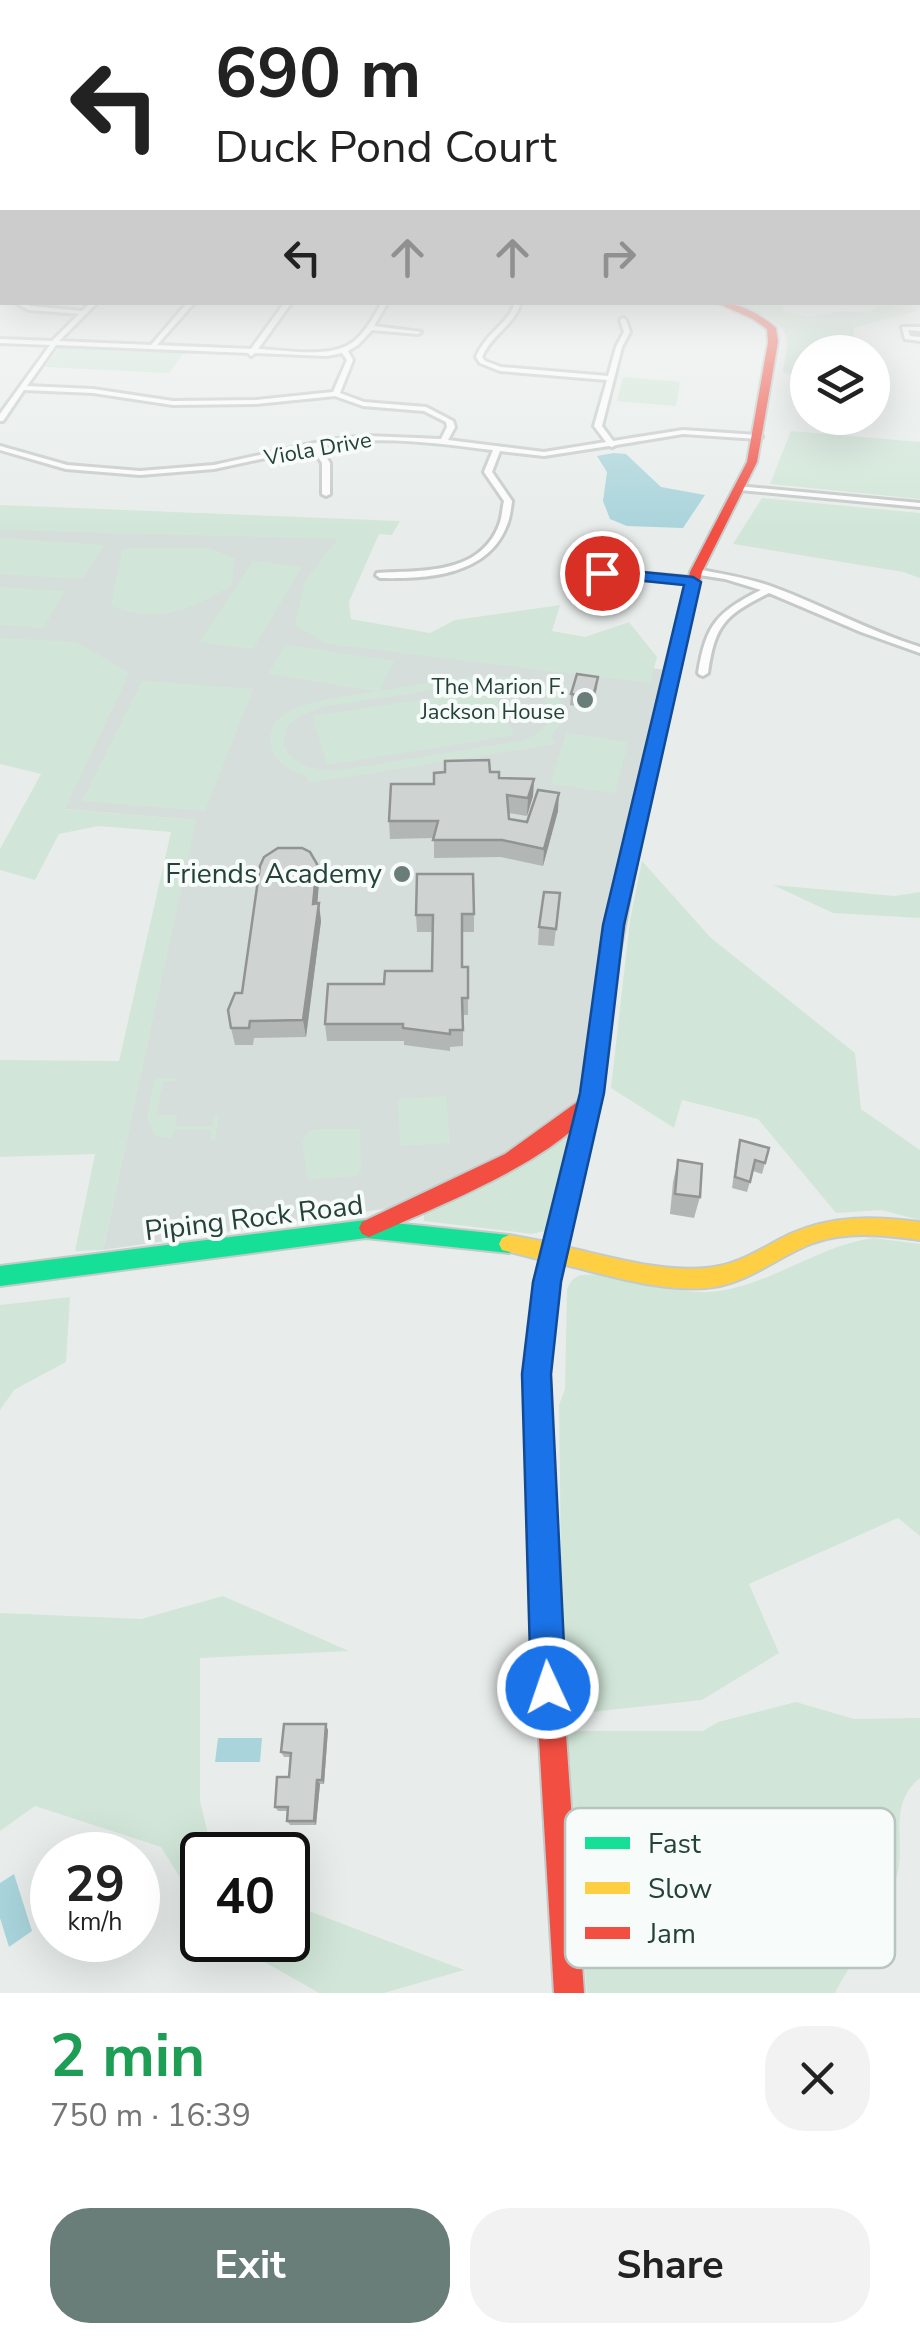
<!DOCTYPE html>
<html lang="en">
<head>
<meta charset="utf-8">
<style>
  :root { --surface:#fff; --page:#f2f2f2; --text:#222; --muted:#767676; --accent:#697e78 }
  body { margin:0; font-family:"Nunito Sans",sans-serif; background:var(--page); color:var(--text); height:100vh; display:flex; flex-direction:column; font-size:38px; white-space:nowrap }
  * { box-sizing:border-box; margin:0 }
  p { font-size:32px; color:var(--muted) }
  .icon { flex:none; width:55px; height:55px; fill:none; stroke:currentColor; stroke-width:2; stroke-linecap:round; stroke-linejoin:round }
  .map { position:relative; height:1993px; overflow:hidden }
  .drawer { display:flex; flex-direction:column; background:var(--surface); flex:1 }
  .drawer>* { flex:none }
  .top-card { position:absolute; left:0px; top:0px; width:920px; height:305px; box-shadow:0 10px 40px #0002; background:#fff; color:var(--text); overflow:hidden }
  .fabs { position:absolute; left:790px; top:335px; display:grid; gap:20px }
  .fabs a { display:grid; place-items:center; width:100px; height:100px; border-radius:50%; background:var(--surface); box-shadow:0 10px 40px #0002; font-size:50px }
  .speed { position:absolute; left:30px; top:1832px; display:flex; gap:20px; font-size:50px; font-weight:700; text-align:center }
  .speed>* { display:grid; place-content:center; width:130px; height:130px; border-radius:50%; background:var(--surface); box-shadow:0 10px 40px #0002; line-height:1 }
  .speed small { font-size:25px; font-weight:400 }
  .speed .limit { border:5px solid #111; border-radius:15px; background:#fff; color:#111 }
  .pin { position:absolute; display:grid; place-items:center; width:85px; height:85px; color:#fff; margin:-42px; border:5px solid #fff; border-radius:50%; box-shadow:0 2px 10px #0007 }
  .me { position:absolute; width:110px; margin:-55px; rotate:357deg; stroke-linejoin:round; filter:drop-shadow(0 0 8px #0008) }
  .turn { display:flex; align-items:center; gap:35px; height:210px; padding:0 50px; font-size:45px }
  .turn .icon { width:130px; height:130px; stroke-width:2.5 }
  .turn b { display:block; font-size:70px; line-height:85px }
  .lanes { display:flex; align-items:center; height:95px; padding:0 50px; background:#0003; justify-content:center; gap:50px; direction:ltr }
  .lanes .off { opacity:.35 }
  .round { display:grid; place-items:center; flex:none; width:105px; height:105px; border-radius:40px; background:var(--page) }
  .summary { display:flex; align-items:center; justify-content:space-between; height:170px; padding:0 50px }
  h1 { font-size:60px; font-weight:700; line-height:75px; color:#1e9e55 }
  .action { display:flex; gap:20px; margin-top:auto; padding:20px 50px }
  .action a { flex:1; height:115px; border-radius:40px; background:var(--accent); color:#fff; font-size:40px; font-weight:700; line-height:115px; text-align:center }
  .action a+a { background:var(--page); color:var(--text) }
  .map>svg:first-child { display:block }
  .built { fill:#d6dedb }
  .green { fill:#d1e6d8; fill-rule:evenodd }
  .water { fill:#a9d4db }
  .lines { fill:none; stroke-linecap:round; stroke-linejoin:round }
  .street-casing { stroke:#c5cac8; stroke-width:6 }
  .fast-casing { stroke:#c3cbc8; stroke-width:4 }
  .slow-casing { stroke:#c3cbc8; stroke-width:4 }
  .jam-casing { stroke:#c3cbc8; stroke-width:4 }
  .street { fill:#fcfcfc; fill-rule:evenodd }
  .fast { fill:#16e098; fill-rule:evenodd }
  .slow { fill:#ffcf43; fill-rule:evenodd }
  .jam { fill:#f24e42; fill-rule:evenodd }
  .wall { fill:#b2b6b5 }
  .shaded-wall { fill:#919493 }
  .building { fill:#cfd4d2; stroke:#919493; stroke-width:2.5 }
  .route { fill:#1a73e8; stroke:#114b97; stroke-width:2.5 }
  .poi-dot { fill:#697e78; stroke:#f7fbf9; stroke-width:4 }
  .labels { text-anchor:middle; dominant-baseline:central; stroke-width:8; stroke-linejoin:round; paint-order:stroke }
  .far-street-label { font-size:22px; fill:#24423a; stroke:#f7fbf9 }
  .far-poi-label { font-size:22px; fill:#24423a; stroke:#f7fbf9; text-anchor:end }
  .poi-label { font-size:28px; fill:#24423a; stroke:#f7fbf9; text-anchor:end }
  .street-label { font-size:28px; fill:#24423a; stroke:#f7fbf9 }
  .key { fill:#f7fbf9; stroke:#b8c4c0; stroke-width:2.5 }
  .key-label { font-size:28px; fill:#24423a }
</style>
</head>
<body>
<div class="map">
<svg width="920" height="1993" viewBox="0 0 920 1993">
  <rect width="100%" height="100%" fill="#e8edeb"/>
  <!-- built -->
  <path class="built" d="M0,510L382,523L345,602L346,632L667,670L584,1097L567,1118L528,1145L390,1208L103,1250L195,820L65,809L0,656Z"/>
  <!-- green -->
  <path class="green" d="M918,296L920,310L853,328L856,352H808L807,369L797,376L783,372C784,362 788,349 787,339C784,317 748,312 735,303H781L784,311L811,317L844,311L867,313L885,303L918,302Z
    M61,345L151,347L184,353L169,373L45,367Z
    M623,377L680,382L676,406L617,401Z
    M791,431L920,442V499L770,484Z
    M762,498L920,513V578L903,572L733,544Z
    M0,505L400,521L392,535L379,534L349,602L351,619L430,633L455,620L560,605L552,631L585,637L629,622L657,657L650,683L328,644L295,625L305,581L338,539L0,530Z
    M0,538L104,545L83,579L0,574Z
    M127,548H210L235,559L231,586C186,611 163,623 111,606L122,551Z
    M253,561L302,567L253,649L200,642Z
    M0,587L65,591L43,628L0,625Z
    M0,638L76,642L129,673L65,809L196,820L103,1250L75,1251L95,1154L0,1157V1060L119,1061L171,832L98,826L59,834L35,880L0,870V849L41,774L0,764Z
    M286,645L394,661L379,691C415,686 575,647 562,722L551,736L555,744L308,783L307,776C292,771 274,763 271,746C261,699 349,698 375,691L268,674ZM496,681C520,682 545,688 551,713C547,732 532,738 514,742L335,771C313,770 293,765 283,745L287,727L299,716L326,706Z
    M142,681L253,689L205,811L82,801Z
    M492,689L514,735L327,765L313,716Z
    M566,733L628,742L615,793L551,784Z
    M642,861L711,938L855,1053L861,1109L920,1150V1220L881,1210L836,1213L758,1119L682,1100L674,1128L611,1088L630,920Z
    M773,885L895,896L920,892V918L833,913Z
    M155,1078H177L176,1081L163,1082L156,1115H177L175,1126H213L215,1115H219L215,1140H210L211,1130H174L172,1138L155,1136L147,1116Z
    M446,1096L450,1143L400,1146L398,1099Z
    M320,1129H360L361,1171L356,1176L308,1180L302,1140L310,1131Z
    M568,1135L576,1142L555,1223L545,1231L532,1234L424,1221V1214L432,1207Z
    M873,1238L920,1244V1536L898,1518L749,1584L779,1653L702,1700L563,1715L559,1405L565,1389L567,1289C571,1281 574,1276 583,1275C611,1271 665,1290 698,1292C758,1295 811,1247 873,1238Z
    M70,1297L66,1362L14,1390L0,1410V1305Z
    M223,1596L349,1651L200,1658V1801L213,1855H202V1913L161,1847L35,1806L0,1831V1613L141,1619Z
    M796,1702L854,1719L920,1718V1778C890,1803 903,1833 899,1866C896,1894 850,1965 835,1993H587L565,1731H703L718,1722Z
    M288,1903L464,1970L384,1993H319L226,1940H288Z"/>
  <!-- water -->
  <path class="water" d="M614,453L626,454L661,487L705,495L683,528L627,526L610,519L603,501L607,472L597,456Z
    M218,1738H262L260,1762H215Z
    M14,1874L32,1931L9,1947L0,1918V1883Z"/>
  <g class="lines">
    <!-- street casing -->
    <g class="street-casing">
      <path id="street" d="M918,253H920V257H918Z
        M918,292H920V296H918Z
        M14,302H23L30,306L82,311L91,302H98L59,341L151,345L188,302H195L157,345L251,349L285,302H292L258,349C285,350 331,359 353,342C366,332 374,316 382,302H388L374,326L421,332L418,334L372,330L358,345L348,351L353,360L340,393L364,402L426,407L453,421L455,427L448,440L544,452L606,442L594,426L607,380L500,371L480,363L476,357C486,332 508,325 515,302H521C515,325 491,335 482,357L485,361L501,367L608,376L616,347L624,332L620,320L623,318L626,320L630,332L622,347L602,426L613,441L683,430L758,435L762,437L758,439L683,434L616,445L612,447L609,446L544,456L500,451L492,472L512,501C511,509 510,518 507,525C488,576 426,579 380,578L376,575L377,573C420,570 479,576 499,525C502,518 502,509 504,501L484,472L493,450C436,443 376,434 319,446L330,463V494L326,496L322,494V463L312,448L214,469L140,475L66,469L0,450V446L67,465L140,471L214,465L329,440L368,436L441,439L447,427L446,422L424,411L363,406L335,396L256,404L173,405L93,393L24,390L3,421H0V414L50,345L0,343V339L52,341L79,314L29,310ZM56,345L248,353L251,356L255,353L327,356L342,353L347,360L333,392L256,400L173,401L93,389L27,386Z
        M902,327H920V331L908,330L910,336L920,337V341L905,339Z
        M737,486L920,503V507L740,490H737Z
        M696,569C722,574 749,578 773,587C822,605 869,631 920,647V653L861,632L769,593C725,615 715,624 708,673L703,676L700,675L698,673C706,624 717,612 761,590L725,579L693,574L692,572Z
        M602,570L693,578L697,581L693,584L599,575V571Z"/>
    </g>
    <!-- fast casing -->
    <g class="fast-casing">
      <path id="fast" d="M366,1220L509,1235L516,1238L519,1244L516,1250L509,1253L366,1238L0,1286V1266Z"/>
    </g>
    <!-- slow casing -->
    <g class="slow-casing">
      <path id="slow" d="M606,974L615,980L600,1099L566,1247C611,1257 674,1276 719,1266C745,1261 767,1245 790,1234C832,1215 875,1216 920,1222V1240C885,1235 847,1231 813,1243C779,1256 751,1281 714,1287C665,1294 609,1275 561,1264L547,1388L544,1396L536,1399L528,1396L525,1388L536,1281L542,1260L502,1250L499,1244L502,1238L509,1235L546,1242L582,1099L597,980Z"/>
    </g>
    <!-- jam casing -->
    <g class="jam-casing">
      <path id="jam" d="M715,302C737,302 759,313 776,328L778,342L757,462L702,572L644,823L615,980L606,986L597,980L628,823L690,572L747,462L768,342L767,329L753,319Z
        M587,1095L594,1098L596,1103C563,1158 435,1207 376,1234L369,1237L362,1234L359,1228L362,1222L505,1154Z
        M536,1377L544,1380L547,1388L558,1620L584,1993H554L532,1620L525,1388L528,1380Z"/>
    </g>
    <!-- street -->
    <use href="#street" class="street"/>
    <!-- fast -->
    <use href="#fast" class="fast"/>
    <!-- slow -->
    <use href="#slow" class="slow"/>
    <!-- jam -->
    <use href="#jam" class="jam"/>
  </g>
  <!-- wall -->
  <path class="wall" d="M598,677L597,689L591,709L570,705L571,694Z
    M490,772L499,778L534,779L533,796L527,816L509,813V819L527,822L558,811L543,866L501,857L434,858V838L390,839L389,821L434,784Z
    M319,882L317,904L321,921L306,1037L254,1038L253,1045H235L231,1028L242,993Z
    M560,893L554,946L538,945L539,927Z
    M474,914V932H462V967L468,998V1015H463V1046L450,1047V1051L404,1045V1041H327L325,1024L384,984L432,971V932H417L416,915Z
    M740,1140L765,1163L762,1174L753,1171L747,1192L732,1188L737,1151Z
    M678,1160L700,1197L694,1218L670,1214L673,1182Z
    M328,1730L324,1784H320L316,1825H290L287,1821L288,1811H278L275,1807L289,1777L291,1757H284L281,1752Z"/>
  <!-- shaded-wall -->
  <path class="shaded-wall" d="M534,779L533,796L527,816L528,798Z
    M559,793L558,811L543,866L544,849Z
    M317,864L319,882L316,921L313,904Z
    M319,903L321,921L306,1037L303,1020Z
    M326,1724L328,1730L324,1784L322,1780Z
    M317,1780L320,1784L316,1825L314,1821Z"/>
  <!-- building -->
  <path class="building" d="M577,674L598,677L593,697L571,694Z
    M489,760L490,772H499V778L534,779L528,798L507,795L509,819L527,822L538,790L559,793L544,849L502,840H433L438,821H389L391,784H434V773L445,772V761Z
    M278,848H302L310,852L317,864L313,904L319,903L303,1020L250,1021L249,1028H231L228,1010L235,993H242L260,866L264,857Z
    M417,874H473L474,914H462V967H468V998H462L463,1030H450V1034L403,1028V1024H325L328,984H384L385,971H432L433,915H416Z
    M544,892L560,893L556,929L539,927Z
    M740,1140L769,1148L765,1163L755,1160L750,1182L735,1177Z
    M678,1160L702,1164L700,1197L675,1194Z
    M284,1724H326L322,1780H317L314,1821H287L288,1807H275L277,1777H289L291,1753L281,1752Z"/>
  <!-- sky -->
  <linearGradient id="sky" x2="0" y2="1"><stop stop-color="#8fc1e3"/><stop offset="0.47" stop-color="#f5f7f6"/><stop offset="1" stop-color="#f5f7f6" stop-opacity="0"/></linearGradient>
  <rect width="920" height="530" fill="url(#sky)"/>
  <!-- route -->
  <path class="route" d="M602,568L693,577L701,582L624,925L604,1093L561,1282L551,1374L566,1688L561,1700L548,1705L536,1700L531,1688L522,1374L533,1282L580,1093L603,925L684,585L596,576L594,573Z"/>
  <!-- markers -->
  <g class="poi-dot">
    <circle cx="585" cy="700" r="10"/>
    <circle cx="402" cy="874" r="10"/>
  </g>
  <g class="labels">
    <!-- far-street labels -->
    <g class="far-street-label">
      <text transform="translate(318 449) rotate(-10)">Viola Drive</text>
    </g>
    <!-- far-poi labels -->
    <g class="far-poi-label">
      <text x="565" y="687">The Marion F.<tspan x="565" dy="25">Jackson House</tspan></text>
    </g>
    <!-- poi labels -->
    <g class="poi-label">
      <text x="382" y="874">Friends Academy</text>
    </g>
    <!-- street labels -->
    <g class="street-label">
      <text transform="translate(254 1218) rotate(-7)">Piping Rock Road</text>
    </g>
  </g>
  <!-- legend -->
  <rect x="565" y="1808" width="330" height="160" rx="15" class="key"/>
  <rect x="585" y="1837" width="45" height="12" fill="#16e098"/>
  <rect x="585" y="1882" width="45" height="12" fill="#ffcf43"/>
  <rect x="585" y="1927" width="45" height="12" fill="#f24e42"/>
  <g class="key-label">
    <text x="648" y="1853">Fast</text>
    <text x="648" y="1898">Slow</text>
    <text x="648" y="1943">Jam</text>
  </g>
</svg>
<div class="fabs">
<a><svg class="icon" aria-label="layers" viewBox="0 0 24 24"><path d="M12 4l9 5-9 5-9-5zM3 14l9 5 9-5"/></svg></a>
</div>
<div class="speed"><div>29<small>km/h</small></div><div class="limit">40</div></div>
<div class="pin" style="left:602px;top:573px;background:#d93025"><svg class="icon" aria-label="arrive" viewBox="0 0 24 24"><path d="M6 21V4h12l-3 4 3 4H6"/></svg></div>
<svg class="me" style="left:548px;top:1688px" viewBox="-20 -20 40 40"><circle r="17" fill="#1a73e8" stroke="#fff" stroke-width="3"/><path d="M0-11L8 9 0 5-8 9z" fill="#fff"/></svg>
<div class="top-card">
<div class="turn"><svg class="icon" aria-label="left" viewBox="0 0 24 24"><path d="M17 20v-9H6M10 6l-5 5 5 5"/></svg><div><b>690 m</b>Duck Pond Court</div></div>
<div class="lanes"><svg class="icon" aria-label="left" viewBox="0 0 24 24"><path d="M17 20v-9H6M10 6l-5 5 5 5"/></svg><svg class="icon off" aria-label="ahead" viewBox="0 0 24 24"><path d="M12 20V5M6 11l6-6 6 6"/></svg><svg class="icon off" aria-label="ahead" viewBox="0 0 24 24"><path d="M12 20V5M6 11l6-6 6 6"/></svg><svg class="icon off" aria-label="right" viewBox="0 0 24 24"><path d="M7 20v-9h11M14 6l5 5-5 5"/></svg></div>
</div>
</div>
<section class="drawer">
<div class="summary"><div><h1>2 min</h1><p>750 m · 16:39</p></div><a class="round"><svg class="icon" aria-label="close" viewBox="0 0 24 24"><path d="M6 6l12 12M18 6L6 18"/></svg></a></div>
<div class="action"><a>Exit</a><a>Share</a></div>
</section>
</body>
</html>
